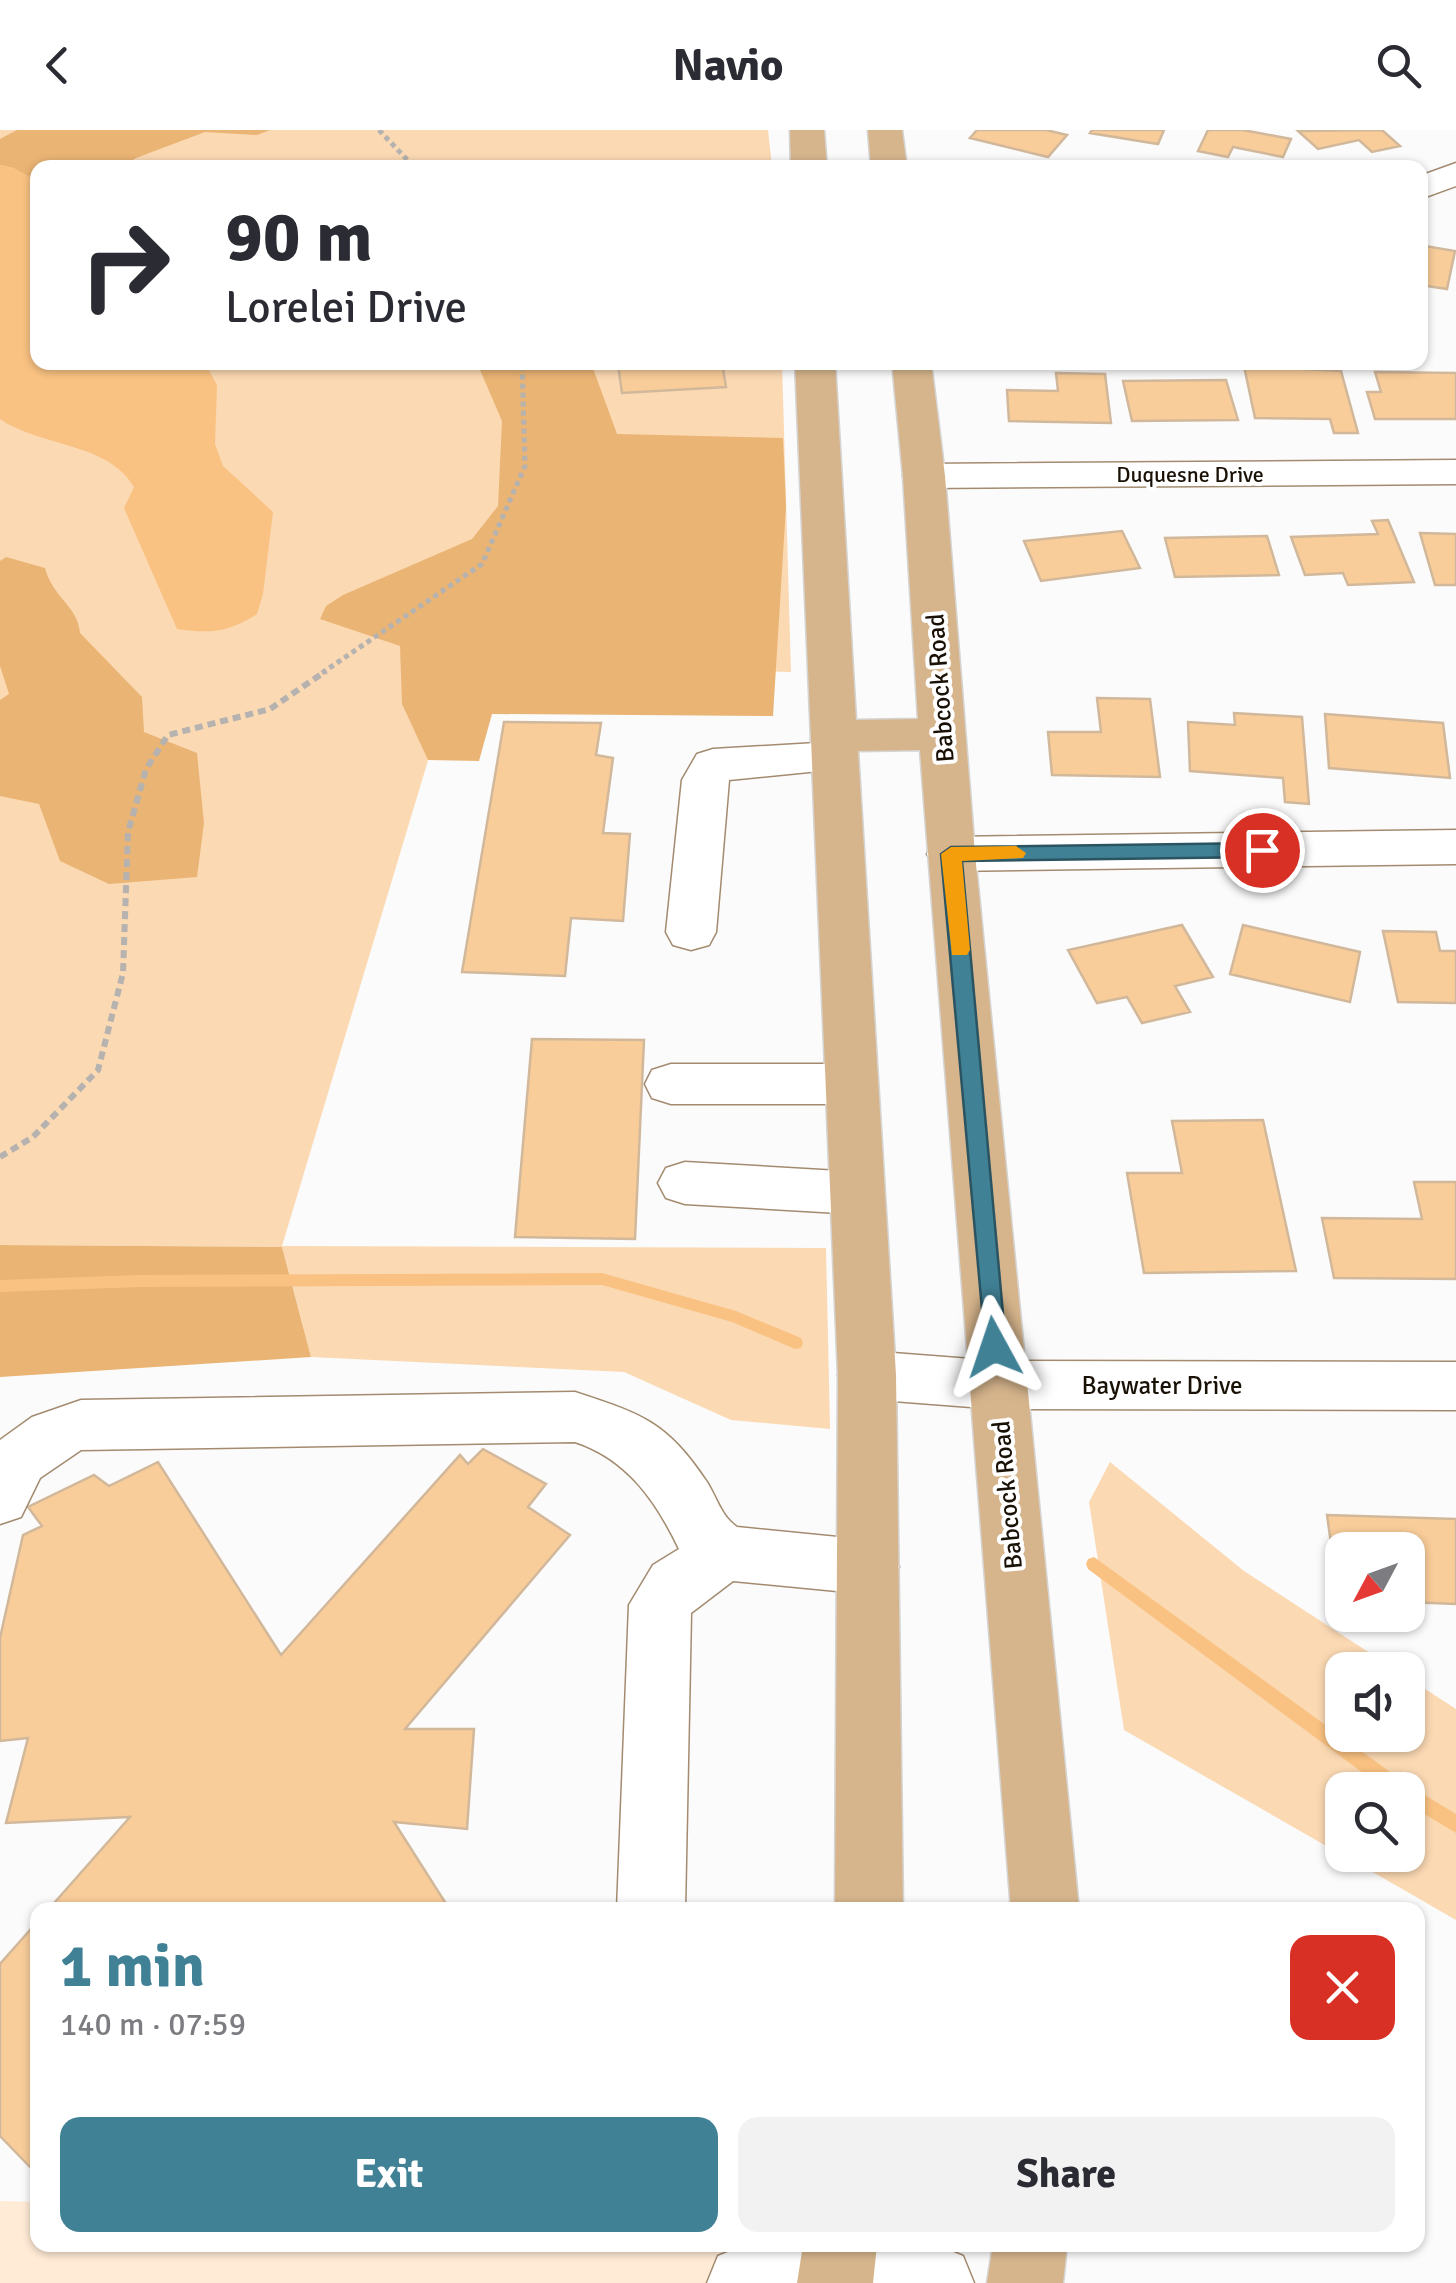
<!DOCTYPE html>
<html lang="en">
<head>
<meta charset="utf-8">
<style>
  :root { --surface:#fff; --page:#f2f2f3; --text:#2b2b33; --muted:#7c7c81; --accent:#418195 }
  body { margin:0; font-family:Signika,sans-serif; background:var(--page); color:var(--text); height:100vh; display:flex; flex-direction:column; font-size:38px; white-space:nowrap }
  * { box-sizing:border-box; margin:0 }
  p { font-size:32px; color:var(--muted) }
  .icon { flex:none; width:55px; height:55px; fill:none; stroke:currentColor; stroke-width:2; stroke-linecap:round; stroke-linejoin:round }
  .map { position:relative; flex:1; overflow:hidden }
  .details { position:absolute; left:30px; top:1772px; width:1395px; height:350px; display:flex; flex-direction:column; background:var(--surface); border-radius:20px; box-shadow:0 2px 8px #0004 }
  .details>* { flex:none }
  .hud { position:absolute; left:30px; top:30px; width:1398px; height:210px; border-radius:20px; box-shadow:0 2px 8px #0004; background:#fff; color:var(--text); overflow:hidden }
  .needle { width:65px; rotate:229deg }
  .tools { position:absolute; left:1325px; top:1402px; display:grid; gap:20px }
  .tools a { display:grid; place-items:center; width:100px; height:100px; border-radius:20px; background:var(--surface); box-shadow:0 2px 8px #0004; font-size:50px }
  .pin { position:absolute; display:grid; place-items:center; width:85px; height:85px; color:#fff; margin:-42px; border:5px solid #fff; border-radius:50%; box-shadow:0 2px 10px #0007 }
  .me { position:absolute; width:110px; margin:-55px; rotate:355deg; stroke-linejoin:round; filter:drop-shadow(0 0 8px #0008) }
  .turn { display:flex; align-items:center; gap:35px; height:210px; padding:0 30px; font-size:45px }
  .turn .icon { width:130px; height:130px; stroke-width:2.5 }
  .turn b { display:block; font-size:70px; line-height:85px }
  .round { display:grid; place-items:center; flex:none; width:105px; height:105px; border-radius:20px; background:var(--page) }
  .summary { display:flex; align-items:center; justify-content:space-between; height:170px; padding:0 30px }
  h1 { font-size:60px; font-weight:800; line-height:75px; color:var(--accent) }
  .button { display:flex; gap:20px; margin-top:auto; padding:20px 30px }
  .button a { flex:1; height:115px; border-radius:20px; background:var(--accent); color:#fff; font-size:40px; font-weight:800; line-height:115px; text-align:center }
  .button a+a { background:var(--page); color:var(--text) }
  header { display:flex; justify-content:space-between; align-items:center; height:130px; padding:0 30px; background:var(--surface); font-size:45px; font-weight:800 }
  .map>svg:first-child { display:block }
  .built { fill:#ffebd6 }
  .green { fill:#fbd9b3 }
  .forest { fill:#eab474 }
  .water { fill:#fac282 }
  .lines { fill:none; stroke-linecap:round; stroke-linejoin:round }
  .stream { fill:#fac282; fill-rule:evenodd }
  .building { fill:#f9cd9a; stroke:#d2b89b; stroke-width:2.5 }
  .minor-casing { stroke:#a38b6f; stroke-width:3 }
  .major-casing { stroke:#d6d4d2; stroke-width:3 }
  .path-far1 { stroke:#b5b2af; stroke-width:5; stroke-dasharray:5 4; stroke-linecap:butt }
  .path { stroke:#b5b2af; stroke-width:6; stroke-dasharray:8 5; stroke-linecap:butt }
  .minor { fill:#fff; fill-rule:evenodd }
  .major { fill:#d6b58c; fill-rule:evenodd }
  .route { fill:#418195; stroke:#2a5461; stroke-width:2.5 }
  .slow { fill:#f59e0b }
  .labels { text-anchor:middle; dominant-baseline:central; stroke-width:8; stroke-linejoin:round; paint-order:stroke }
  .far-street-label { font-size:22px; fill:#191006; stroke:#fff }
  .street-label { font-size:25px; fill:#191006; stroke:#fff }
</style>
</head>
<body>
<header><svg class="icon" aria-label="back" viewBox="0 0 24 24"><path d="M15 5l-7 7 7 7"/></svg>Navio<svg class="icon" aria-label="search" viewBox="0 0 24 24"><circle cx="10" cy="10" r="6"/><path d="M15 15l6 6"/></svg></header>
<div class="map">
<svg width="1456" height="2153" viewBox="0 0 1456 2153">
  <rect width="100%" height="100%" fill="#fbfbfb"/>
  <!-- built -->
  <path class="built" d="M0,2071L37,2072L38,2115H753L748,2153H0Z"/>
  <!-- green -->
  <path class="green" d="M0,0H768L772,37L38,38V232L782,233L791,542L457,534L282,1116L826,1118L830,1299L731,1290L624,1242L311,1227L282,1117L0,1115Z
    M1110,1332L1244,1441L1396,1540H1342V1605H1408V1548L1456,1579V1790L1343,1725H1408V1660H1342V1725L1124,1600L1089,1372Z"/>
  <!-- forest -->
  <path class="forest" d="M17,0H270L257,5L205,2L136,28L122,37L38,38L37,51L13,38L0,35V9Z
    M477,233H591L617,304L783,308L786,376L773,586L492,584L479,631L428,630L402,574L400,516L320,489L326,476L343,465L472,409L498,376L502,291Z
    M6,427L45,438C53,468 78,476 80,503L142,567L144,602L197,623L204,693L197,747L109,754L60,731L39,674L0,666V570L9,564L0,536V431Z
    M0,1115L282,1117L311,1227L0,1247Z"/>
  <!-- water -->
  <path class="water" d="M0,35L13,38L37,51L38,232L205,233L217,255L215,314L223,336L273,382L263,464L257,484C229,502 210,504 177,499L124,378L134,357C108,312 40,317 0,289Z"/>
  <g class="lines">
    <!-- stream -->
    <path class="stream" d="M602,1143L736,1181L801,1208L803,1213L801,1218L795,1219L732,1192L602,1155L140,1157L0,1162V1150L140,1145Z
      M1094,1427L1408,1655L1456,1684V1703L1408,1674V1660H1386L1088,1439L1086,1434L1088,1429Z"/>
  </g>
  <!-- building -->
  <path class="building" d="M977,0H1046L1067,5L1048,27L970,8Z
    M1092,0H1164L1158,14L1090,3Z
    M1208,0H1243L1291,9L1283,27L1233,17L1228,27L1198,21Z
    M1382,0L1400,16L1372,22L1359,10L1318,19L1298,1Z
    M1425,116L1455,121L1447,159L1420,155V122H1424Z
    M722,232L726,257L622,263L618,235Z
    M1244,236L1341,241L1358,303H1334L1330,289L1255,288Z
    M1375,242L1456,243V289H1375L1367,262H1381Z
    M1056,243L1105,244L1111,293L1009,291L1007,260L1058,261Z
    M1226,250L1238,290L1132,291L1123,251Z
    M1388,390L1414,452L1348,455L1343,443L1305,445L1291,407L1378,404L1372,391Z
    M1122,401L1140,438L1041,451L1024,411Z
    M1420,403L1456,404V455H1435Z
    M1267,406L1279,445L1175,447L1165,408Z
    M1097,568L1150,569L1160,647L1052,645L1048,602H1101Z
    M1234,583L1302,587L1309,674L1285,672L1283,648L1190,641L1188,592L1235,595Z
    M1325,584L1443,593L1450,648L1329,638Z
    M504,592L601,593L596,625L613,628L603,703L630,704L623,791L571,788L565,846L462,842Z
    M1182,795L1213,847L1175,856L1190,882L1142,893L1127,867L1097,873L1068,820Z
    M1243,795L1360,822L1350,872L1230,844Z
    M1383,801L1436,802L1440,821H1456V873L1398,872Z
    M532,909L644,910L635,1109L515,1107Z
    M1263,990L1296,1141L1144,1143L1127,1043H1182L1172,991Z
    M1414,1052H1456V1149L1334,1148L1322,1088L1422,1089Z
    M483,1319L546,1354L528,1377L570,1405L405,1599H474L467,1699L394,1692L450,1780H254L252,1777L249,1780H48L130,1687L6,1693L28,1608L0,1611V1508L23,1405L42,1396L28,1377L94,1345L109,1356L158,1332L281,1525L460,1325L468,1334Z
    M1327,1385L1456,1389V1474L1408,1472V1420H1342V1456H1337Z
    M38,1791V2030L31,2038L0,2006V1834Z"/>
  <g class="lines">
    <!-- minor casing -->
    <g class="minor-casing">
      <path id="minor" d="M1456,33V56L1420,69V46Z
        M1456,330V354L924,358L909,355L903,346L909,337L924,334Z
        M833,612L849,616L856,627L849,638L729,650L716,802L709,815L691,820L673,815L666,802L682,650L697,624L713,619Z
        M1456,700V734L951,741L934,736L927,724L934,712L951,707Z
        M671,934H850L869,940L876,954L869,968L850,974H671L652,968L645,954L652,940Z
        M685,1032L856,1042L875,1048L883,1063L875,1078L856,1084L685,1074L666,1068L658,1053L666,1038Z
        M867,1221L997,1231L1456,1232V1280L997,1279L867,1269L846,1262L838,1245L846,1228Z
        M575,1262C642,1284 666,1291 707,1352C717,1368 721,1386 737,1397L868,1410L890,1418L899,1437L890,1456L868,1464L733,1451L691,1483L685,1780H617L629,1475L653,1435L679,1419C656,1371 627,1329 575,1312L81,1320L40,1348L21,1387L0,1394V1310L32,1287L81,1270Z
        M745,2115H936L963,2126L974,2153H707L718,2126Z"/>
    </g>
    <!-- major casing -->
    <g class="major-casing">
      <path id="major" d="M790,0H824L827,38H791Z
        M868,0H902L907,38H871Z
        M795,232H835L856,590L918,589L903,346L892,232H931L945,346L975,724L1079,1780H1011L920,620L858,621L896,1245L903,1780H835L838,1245Z
        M803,2115H877L873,2153H797Z
        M993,2115H1067L1063,2153H987Z"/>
    </g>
    <!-- path-far1 -->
    <path class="path-far1" d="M379,0L415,38
      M322,543L482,434L525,336L522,232"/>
    <!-- path -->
    <path class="path" d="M0,1027L33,1007L98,940L123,843L128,702L146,639L168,605L270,579L326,541"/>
    <!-- minor -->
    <use href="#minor" class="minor"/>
    <!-- major -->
    <use href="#major" class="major"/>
  </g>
  <!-- route -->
  <path class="route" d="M1262,713L1272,720L1262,727L962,731L1006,1217L1002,1224H986L941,724L951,717Z"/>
  <!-- slow -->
  <path class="slow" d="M1016,716L1026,723L1023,728L962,731L970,820L967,825H952L941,724L951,717Z"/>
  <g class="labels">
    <!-- far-street labels -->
    <g class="far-street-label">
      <text x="1190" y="344">Duquesne Drive</text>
    </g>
    <!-- street labels -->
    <g class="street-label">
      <text transform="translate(940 558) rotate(-94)">Babcock Road</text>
      <text x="1162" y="1255">Baywater Drive</text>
      <text transform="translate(1007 1365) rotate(-95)">Babcock Road</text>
    </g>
  </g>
</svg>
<div class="tools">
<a><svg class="needle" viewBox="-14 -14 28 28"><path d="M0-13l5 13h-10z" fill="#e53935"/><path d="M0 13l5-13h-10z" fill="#7c7c81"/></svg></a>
<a><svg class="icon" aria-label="sound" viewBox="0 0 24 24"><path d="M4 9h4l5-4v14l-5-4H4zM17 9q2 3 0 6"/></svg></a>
<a><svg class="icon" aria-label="search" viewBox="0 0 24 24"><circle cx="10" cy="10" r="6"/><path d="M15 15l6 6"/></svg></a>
</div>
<div class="pin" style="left:1262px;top:720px;background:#d93025"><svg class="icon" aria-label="arrive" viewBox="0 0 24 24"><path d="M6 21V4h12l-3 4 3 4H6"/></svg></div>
<svg class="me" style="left:994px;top:1217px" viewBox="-20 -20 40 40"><path d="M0-17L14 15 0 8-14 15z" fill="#418195" stroke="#fff" stroke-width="4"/></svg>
<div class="hud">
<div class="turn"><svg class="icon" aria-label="right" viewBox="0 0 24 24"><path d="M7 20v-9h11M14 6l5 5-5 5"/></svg><div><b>90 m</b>Lorelei Drive</div></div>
</div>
<section class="details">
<div class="summary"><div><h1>1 min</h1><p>140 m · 07:59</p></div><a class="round" style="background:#d93025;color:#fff"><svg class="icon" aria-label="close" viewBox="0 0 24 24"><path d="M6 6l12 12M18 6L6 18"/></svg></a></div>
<div class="button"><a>Exit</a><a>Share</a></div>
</section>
</div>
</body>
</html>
